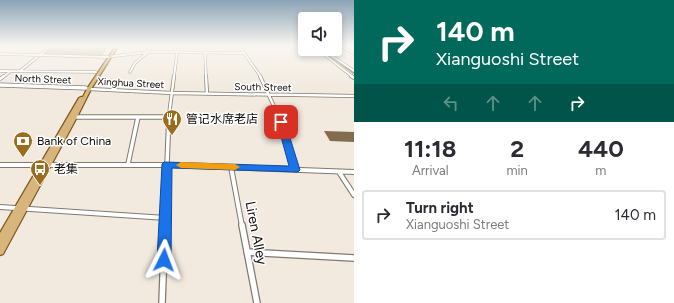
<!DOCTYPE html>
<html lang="en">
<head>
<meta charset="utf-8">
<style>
  :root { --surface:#fff; --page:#f7f7f7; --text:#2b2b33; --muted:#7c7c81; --line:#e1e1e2 }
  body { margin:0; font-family:Figtree,"Noto Sans SC",sans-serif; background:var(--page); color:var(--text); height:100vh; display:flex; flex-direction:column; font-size:15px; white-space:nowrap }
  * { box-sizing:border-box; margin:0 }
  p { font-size:13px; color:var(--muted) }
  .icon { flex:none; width:22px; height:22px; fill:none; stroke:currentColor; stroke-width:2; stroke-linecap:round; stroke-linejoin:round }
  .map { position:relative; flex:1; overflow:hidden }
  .sheet { display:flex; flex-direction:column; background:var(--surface); width:320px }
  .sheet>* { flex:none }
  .guide { background:#00695c; color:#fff; overflow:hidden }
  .tools { position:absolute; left:298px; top:12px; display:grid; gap:8px }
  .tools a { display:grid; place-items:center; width:44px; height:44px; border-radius:4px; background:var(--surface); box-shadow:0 2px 6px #0003; font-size:20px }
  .pin { position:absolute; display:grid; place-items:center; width:34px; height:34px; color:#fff; margin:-17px; border-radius:8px; box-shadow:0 2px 6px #0006 }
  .me { position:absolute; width:44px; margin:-22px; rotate:3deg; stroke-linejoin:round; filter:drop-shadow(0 0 3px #0008) }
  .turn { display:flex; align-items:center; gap:14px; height:84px; padding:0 16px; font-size:18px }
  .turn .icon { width:52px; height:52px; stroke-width:2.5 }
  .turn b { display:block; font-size:28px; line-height:34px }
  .lanes { display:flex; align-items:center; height:38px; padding:0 16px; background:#0003; justify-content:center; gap:20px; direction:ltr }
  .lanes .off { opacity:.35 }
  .eta { display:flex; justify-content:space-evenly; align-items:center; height:68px; text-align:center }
  .eta b { font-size:24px; font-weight:700; line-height:28px }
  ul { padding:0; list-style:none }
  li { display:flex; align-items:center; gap:12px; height:50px; margin:0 8px 6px; padding:0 8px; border:2px solid var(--line); border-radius:4px }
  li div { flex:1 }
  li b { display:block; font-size:15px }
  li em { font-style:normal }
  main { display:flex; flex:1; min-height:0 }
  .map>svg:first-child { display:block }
  .green { fill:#cdb697 }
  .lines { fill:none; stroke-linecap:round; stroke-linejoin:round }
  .canal { stroke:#a18969; stroke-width:2.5 }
  .building { fill:#836c4d }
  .minor-far4-casing { stroke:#80796f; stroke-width:3 }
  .minor-far3-casing { stroke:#80796f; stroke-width:4 }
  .minor-far2-casing { stroke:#80796f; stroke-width:5.5 }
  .minor-far1-casing { stroke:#80796f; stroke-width:6 }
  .minor-casing { stroke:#80796f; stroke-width:8 }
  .tertiary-casing { stroke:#80796f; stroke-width:5 }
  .primary-casing { stroke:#7f5a1c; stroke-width:2.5 }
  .minor-far4 { stroke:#fff; stroke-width:2 }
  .minor-far3 { stroke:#fff; stroke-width:2.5 }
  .minor-far2 { stroke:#fff; stroke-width:3.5 }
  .minor-far1 { stroke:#fff; stroke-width:4 }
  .minor { stroke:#fff; stroke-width:5.5 }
  .tertiary { stroke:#fff; stroke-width:3.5 }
  .primary { fill:#d7b57d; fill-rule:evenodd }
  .route { fill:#1a73e8; stroke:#114b97 }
  .slow { fill:#f59e0b }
  .labels { text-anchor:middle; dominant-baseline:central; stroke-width:3; stroke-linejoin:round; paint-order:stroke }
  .far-street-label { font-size:10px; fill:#0f0c09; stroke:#fff }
  .poi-label { font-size:12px; fill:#0f0c09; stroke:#fff; text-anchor:start }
  .near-street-label { font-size:14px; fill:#0f0c09; stroke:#fff }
</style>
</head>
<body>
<main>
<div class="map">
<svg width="354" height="303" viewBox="0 0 354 303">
  <rect width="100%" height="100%" fill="#f2eadf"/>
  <!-- green -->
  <path class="green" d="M53,46H109L102,56L42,55Z"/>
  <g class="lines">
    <!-- canal -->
    <path class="canal" d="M320,49L354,73"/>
  </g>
  <!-- building -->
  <path class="building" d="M324,131L354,132V142L330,141Z"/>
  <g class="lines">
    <!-- minor-far4 casing -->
    <g class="minor-far4-casing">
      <path id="minor-far4" d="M239,46L261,77
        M342,46L354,54
        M317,49L353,77
        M322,49L354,71
        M205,52L206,77
        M0,54L107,57L148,52L245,53
        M0,71L96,72
        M20,71L51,46
        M130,72L135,63L148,52L150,46
        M3,77L11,71
        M174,77L178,46"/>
    </g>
    <!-- minor-far3 casing -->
    <g class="minor-far3-casing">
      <path id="minor-far3" d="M206,76L207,94
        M260,76L278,115
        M351,76L354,78
        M0,79L4,76
        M89,89L172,93L354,96
        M169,115L174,76"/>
    </g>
    <!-- minor-far2 casing -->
    <g class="minor-far2-casing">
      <path id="minor-far2" d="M277,114L293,164
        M75,117H169
        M128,164L138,117
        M167,164L169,114"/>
    </g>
    <!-- minor-far1 casing -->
    <g class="minor-far1-casing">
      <path id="minor-far1" d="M293,163L295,170
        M0,165H167L354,172
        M231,167L242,226
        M339,172L354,195
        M0,207L166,218
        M165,226L167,163"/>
    </g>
    <!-- minor casing -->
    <g class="minor-casing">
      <path id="minor" d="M242,225L257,303
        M247,252L354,258
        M162,303L165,225"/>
    </g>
    <!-- tertiary casing -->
    <g class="tertiary-casing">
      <path id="tertiary" d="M0,85L86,88"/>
    </g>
    <!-- primary casing -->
    <g class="primary-casing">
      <path id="primary" d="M116,46H118L91,89L77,117L3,254L0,255V233L79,98L81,97H83L87,89Z"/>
    </g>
    <!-- minor-far4 -->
    <use href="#minor-far4" class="minor-far4"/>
    <!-- minor-far3 -->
    <use href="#minor-far3" class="minor-far3"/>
    <!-- minor-far2 -->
    <use href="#minor-far2" class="minor-far2"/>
    <!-- minor-far1 -->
    <use href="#minor-far1" class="minor-far1"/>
    <!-- minor -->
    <use href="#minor" class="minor"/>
    <!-- tertiary -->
    <use href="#tertiary" class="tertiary"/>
    <!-- primary -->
    <use href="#primary" class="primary"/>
  </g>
  <!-- sky -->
  <linearGradient id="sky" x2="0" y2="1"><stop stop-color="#8ba3b5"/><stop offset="0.52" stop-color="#f9f6f1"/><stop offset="1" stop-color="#f9f6f1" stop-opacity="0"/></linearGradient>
  <rect width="354" height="88" fill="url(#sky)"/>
  <!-- route -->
  <path class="route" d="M281,120L285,122L300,170L298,172L172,168L171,260L169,265L164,267L159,265L157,260L162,164L164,162L289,166L277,122Z"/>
  <!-- slow -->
  <path class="slow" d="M181,162L235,164L240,167L235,170L181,168L176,165Z"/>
  <!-- icons -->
  <defs>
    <g id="restaurant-pin" transform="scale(1)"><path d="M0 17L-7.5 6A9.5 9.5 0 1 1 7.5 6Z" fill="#9b6c1d" stroke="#fff"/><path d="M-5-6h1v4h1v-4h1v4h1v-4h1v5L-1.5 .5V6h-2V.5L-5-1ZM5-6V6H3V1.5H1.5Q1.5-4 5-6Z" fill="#fff"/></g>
    <g id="bank-pin" transform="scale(1)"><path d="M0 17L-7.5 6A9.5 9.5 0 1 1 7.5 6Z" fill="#9b6c1d" stroke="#fff"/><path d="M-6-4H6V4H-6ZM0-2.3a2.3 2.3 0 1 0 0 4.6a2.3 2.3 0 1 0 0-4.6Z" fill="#fff"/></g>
    <g id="bus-pin" transform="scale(1)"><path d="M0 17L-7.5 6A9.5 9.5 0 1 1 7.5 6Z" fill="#9b6c1d" stroke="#fff"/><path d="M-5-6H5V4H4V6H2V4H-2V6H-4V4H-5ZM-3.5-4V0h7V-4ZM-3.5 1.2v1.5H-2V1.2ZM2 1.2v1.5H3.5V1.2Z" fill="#fff"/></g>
  </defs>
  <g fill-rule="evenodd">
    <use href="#restaurant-pin" x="172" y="119"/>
    <use href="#bank-pin" x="23" y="141"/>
    <use href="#bus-pin" x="40" y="169"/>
  </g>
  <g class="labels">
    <!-- far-street labels -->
    <g class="far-street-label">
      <text transform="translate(43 79) rotate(2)">North Street</text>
      <text transform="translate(131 83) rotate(3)">Xinghua Street</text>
      <text transform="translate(263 87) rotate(1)">South Street</text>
    </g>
    <!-- poi labels -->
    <g class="poi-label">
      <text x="186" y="119">管记水席老店</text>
      <text x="37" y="141">Bank of China</text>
      <text x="54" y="169">老集</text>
    </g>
    <!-- near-street labels -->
    <g class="near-street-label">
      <text transform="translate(256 233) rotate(79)">Liren Alley</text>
    </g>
  </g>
</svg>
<div class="tools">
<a><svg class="icon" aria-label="sound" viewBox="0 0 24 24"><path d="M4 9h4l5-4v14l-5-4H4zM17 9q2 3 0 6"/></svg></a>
</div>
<div class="pin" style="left:281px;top:122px;background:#d93025"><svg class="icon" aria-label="arrive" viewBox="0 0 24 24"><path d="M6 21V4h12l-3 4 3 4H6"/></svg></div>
<svg class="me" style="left:164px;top:260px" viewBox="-20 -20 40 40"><path d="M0-17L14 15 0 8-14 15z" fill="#1a73e8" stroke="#fff" stroke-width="4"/></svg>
</div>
<section class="sheet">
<div class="guide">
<div class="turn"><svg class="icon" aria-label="right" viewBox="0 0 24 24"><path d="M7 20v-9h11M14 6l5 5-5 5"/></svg><div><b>140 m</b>Xianguoshi Street</div></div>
<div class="lanes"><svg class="icon off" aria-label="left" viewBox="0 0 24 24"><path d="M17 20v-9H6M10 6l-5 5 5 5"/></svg><svg class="icon off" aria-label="ahead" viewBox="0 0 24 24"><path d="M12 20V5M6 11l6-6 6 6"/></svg><svg class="icon off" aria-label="ahead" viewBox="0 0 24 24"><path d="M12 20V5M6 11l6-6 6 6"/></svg><svg class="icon" aria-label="right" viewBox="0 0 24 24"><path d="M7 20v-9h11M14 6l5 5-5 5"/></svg></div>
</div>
<div class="eta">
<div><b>11:18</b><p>Arrival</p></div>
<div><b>2</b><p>min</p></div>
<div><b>440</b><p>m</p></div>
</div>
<ul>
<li><svg class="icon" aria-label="right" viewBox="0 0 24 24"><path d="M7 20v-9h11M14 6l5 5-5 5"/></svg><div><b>Turn right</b><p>Xianguoshi Street</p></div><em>140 m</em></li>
</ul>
</section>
</main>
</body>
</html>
